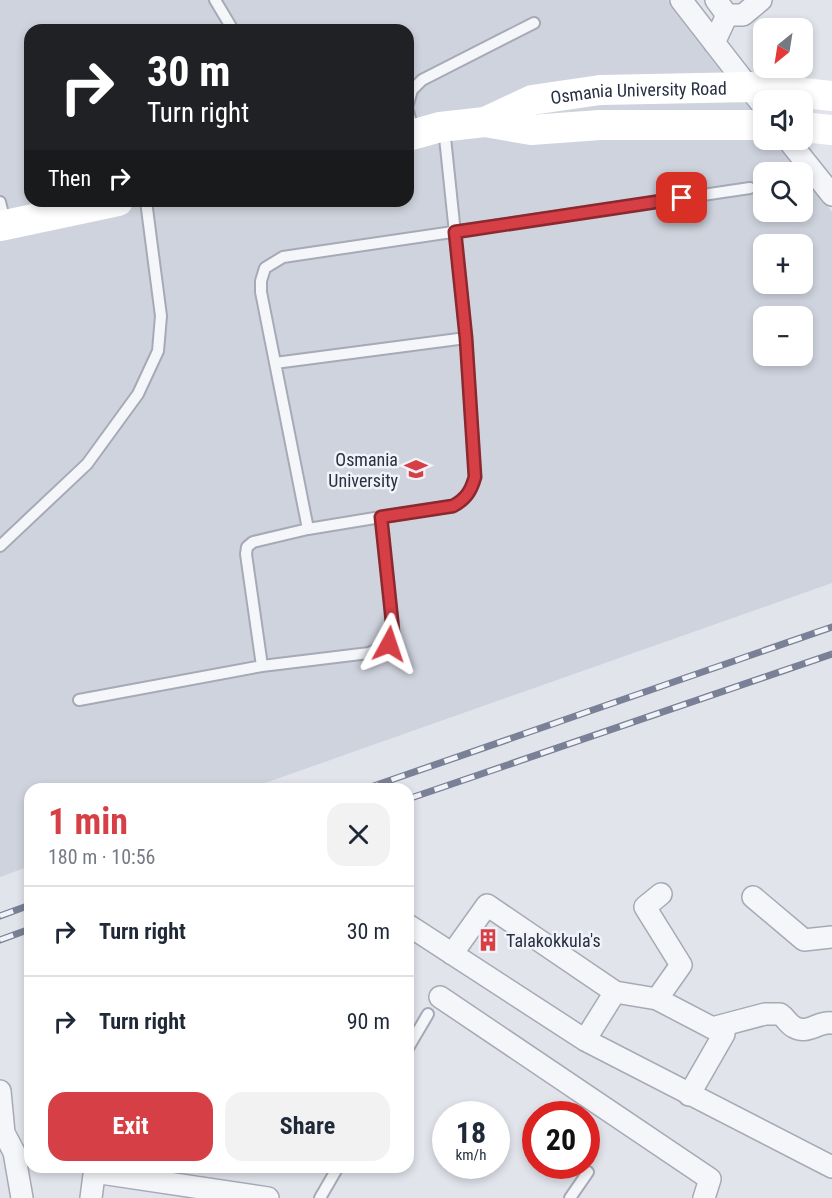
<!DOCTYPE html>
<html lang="en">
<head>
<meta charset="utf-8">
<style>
  :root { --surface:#fff; --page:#f2f2f3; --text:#1f2937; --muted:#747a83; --line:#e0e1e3; --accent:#d73f46 }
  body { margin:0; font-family:"Roboto Condensed",sans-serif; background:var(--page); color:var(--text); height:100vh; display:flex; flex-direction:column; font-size:22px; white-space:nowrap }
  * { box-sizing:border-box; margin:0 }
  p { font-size:20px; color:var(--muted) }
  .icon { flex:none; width:33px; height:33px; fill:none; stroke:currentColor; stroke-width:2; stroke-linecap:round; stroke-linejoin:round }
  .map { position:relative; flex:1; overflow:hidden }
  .sheet { position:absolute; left:24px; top:783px; width:390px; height:390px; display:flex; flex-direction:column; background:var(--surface); border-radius:18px; box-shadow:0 3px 9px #0003 }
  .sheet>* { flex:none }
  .top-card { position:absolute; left:24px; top:24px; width:390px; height:183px; border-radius:18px; box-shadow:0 3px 9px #0003; background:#202124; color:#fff; overflow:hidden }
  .needle { width:39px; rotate:210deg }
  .tools { position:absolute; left:753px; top:18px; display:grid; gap:12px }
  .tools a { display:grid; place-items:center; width:60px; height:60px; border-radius:12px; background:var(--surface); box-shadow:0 3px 9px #0003; font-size:30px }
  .speed { position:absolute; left:432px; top:1101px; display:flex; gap:12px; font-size:30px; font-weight:700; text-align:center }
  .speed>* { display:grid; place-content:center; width:78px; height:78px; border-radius:50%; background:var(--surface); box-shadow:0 3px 9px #0003; line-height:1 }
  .speed small { font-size:15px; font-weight:400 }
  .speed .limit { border:9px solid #d22; background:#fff; color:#111 }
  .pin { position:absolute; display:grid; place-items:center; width:51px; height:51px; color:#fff; margin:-26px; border-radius:12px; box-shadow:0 3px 9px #0006 }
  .me { position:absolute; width:66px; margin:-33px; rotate:5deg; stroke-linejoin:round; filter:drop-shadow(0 0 4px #0008) }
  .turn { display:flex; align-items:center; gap:21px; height:126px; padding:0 24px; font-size:27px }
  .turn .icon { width:78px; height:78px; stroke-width:2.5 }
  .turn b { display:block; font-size:42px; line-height:51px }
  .then { display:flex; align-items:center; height:57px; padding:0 24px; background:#0003; gap:12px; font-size:22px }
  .round { display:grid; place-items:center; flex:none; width:63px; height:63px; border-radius:18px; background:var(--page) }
  .overview { display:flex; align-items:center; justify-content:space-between; height:102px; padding:0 24px }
  h1 { font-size:36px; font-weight:700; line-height:45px; color:var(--accent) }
  .cta { display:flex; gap:12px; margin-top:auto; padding:12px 24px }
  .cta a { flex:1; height:69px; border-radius:18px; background:var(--accent); color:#fff; font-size:24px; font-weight:700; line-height:69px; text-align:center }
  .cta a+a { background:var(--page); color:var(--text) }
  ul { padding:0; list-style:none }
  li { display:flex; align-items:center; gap:18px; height:90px; padding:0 24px; border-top:2px solid var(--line) }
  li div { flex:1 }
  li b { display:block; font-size:22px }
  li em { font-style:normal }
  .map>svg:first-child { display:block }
  .built { fill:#cfd3dd; fill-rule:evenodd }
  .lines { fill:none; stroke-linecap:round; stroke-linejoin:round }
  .lane-casing { stroke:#a6aab6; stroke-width:14 }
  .street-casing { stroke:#a6aab6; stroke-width:24 }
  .lane { stroke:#f5f6f9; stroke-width:10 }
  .street { stroke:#f5f6f9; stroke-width:21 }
  .secondary { stroke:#fff; stroke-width:30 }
  .rail-casing { stroke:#7a8196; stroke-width:7 }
  .rail { stroke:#f1f3f8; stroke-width:4.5; stroke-dasharray:14; stroke-linecap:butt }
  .route-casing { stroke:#8c292e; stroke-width:15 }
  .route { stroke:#d73f46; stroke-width:10 }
  .labels { text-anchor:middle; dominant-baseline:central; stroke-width:5; stroke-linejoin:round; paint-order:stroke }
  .street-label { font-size:18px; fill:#283044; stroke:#f1f3f8 }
  .poi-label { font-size:18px; fill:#283044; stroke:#f1f3f8; text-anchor:end }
</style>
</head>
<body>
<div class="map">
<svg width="832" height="1198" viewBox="0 0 832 1198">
  <rect width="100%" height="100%" fill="#e1e4eb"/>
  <!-- built -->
  <path class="built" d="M0,0H668L763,124L764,140H776L801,172H764V212H802L803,174L832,212V583L248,789H30V866L0,877ZM30,30H408V201H30ZM764,244H802V284H764ZM764,316H802V356H764Z"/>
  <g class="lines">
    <!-- lane casing -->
    <g class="lane-casing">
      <path id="lane" d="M215,0L233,30
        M408,104L412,90L422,80L534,23
        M408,111L414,134
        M0,202L5,222
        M275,363L466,338
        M308,529L261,292V281L265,268L283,257L750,188
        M0,546L87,464L138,394L158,351L161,316L146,201
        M262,666L246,554L247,547L253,542L308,529L381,517
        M79,700L262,666L369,653L389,644L393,634L392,621L381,517L453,506C466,499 471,491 475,477L466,338L444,128
        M408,1048L428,1014
        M320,1198L338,1167
        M570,1198L588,1172"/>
    </g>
    <!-- street casing -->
    <g class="street-casing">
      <path id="street" d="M681,0L764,107
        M716,0L727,15
        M714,43L727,15H743L761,0
        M788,140L832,195
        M753,897L804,940L832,937
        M408,925L585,1040L832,1167
        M452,954L487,905L615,992L657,999L724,1034L689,1095
        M440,997L710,1179L704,1198
        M657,999L681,965L645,907L661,894
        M712,1028L765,1014H780C786,1018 788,1024 794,1027C808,1035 818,1021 832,1023
        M585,1040L615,992
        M0,1091L4,1133L14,1152L22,1198
        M94,1172L268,1198
        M91,1198L95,1167"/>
    </g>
    <!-- lane -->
    <use href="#lane" class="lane"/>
    <!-- street -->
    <use href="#street" class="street"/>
    <!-- secondary -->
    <g class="secondary">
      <path id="s1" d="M485,122L532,100L600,90L750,87L832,96"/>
      <path d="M802,127L832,130"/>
      <path d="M408,136L440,127L485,122L531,130L600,125H764"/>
      <path d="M0,226L118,201"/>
    </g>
    <!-- rail casing -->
    <g class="rail-casing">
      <path id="rail" d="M365,789L832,627
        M408,799L832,654
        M0,916L30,905
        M0,940L30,929"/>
    </g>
    <!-- rail -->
    <use href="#rail" class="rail"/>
  </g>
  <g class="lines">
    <!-- route casing -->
    <g class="route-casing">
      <path id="route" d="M389,644L393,634L392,621L381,517L453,506C466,499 471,491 475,477L466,338L455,232L682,198"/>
    </g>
    <!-- route -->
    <use href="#route" class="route"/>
  </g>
  <!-- icons -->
  <defs>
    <g id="university-bare" transform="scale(1.8)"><path d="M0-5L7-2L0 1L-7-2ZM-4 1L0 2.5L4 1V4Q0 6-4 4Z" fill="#d73f46" stroke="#f1f3f8" stroke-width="2.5" paint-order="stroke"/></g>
    <g id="building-bare" transform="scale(1.8)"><path d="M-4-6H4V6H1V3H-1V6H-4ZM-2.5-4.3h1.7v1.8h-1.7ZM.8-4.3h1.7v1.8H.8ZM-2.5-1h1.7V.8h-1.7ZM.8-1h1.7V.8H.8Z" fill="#d73f46" stroke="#f1f3f8" stroke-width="2.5" paint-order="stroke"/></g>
  </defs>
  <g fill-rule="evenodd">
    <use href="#university-bare" x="416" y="469"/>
    <use href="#building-bare" x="488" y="940"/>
  </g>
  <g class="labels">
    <!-- street labels -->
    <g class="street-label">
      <text stroke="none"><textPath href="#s1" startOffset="159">Osmania University Road</textPath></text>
    </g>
    <!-- poi labels -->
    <g class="poi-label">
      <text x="398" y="459">Osmania<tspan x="398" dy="21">University</tspan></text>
      <text x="506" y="940" text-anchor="start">Talakokkula's</text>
    </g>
  </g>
</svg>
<div class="tools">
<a><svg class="needle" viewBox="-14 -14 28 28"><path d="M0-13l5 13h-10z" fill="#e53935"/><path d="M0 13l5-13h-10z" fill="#747a83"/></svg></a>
<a><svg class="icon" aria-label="sound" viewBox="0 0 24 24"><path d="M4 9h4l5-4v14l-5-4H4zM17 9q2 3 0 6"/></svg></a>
<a><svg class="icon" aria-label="search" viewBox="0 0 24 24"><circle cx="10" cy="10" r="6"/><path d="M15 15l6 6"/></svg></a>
<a>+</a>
<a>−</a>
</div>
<div class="speed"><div>18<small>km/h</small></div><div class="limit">20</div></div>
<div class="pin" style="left:682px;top:198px;background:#d93025"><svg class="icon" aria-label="arrive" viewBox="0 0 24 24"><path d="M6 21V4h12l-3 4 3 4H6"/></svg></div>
<svg class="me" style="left:389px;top:644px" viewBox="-20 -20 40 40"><path d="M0-17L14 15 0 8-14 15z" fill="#d73f46" stroke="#fff" stroke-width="4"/></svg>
<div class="top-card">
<div class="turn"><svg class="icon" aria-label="right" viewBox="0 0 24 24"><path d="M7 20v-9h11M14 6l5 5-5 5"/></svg><div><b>30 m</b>Turn right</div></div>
<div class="then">Then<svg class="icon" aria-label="right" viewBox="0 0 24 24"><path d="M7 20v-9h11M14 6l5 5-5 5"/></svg></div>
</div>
<section class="sheet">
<div class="overview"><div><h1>1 min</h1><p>180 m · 10:56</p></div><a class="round"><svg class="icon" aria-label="close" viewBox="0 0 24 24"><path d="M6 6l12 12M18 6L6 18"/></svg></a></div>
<ul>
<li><svg class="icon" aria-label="right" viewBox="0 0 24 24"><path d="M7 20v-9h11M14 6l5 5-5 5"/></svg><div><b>Turn right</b></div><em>30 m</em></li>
<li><svg class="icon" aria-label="right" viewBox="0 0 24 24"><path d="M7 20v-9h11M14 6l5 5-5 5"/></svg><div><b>Turn right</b></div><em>90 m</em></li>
</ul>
<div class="cta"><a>Exit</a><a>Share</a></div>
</section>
</div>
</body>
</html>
